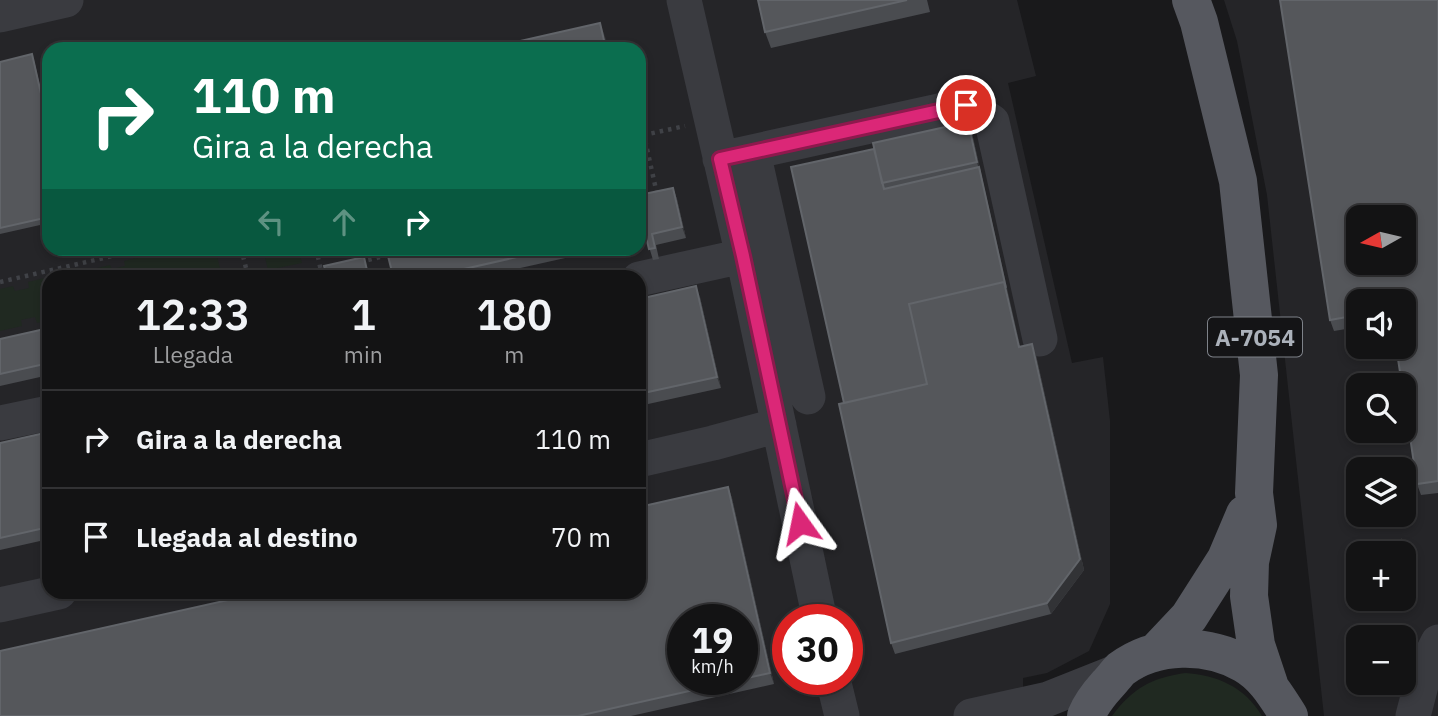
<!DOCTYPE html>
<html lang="es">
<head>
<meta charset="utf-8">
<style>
  :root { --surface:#131314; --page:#202022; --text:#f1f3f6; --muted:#9d9ea0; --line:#323234 }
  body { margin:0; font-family:"IBM Plex Sans",sans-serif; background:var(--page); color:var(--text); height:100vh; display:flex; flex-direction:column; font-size:26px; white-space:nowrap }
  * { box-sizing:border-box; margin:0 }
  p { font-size:23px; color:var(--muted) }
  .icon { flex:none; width:38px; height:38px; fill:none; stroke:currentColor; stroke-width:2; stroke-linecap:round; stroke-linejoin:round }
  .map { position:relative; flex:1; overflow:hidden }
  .sheet { position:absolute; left:42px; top:270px; width:604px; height:329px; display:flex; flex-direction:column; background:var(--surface); border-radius:21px; box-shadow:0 4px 10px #0003,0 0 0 2px var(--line) }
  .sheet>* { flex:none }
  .top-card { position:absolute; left:42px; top:42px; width:604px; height:214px; border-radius:21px; box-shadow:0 4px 10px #0003,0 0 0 2px var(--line); background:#0b6e4f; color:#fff; overflow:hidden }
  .needle { width:46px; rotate:262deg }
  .tools { position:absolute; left:1346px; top:205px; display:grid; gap:14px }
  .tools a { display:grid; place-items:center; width:70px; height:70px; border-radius:14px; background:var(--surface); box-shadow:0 4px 10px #0003,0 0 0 2px var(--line); font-size:35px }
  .speed { position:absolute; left:667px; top:604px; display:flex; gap:14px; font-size:35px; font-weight:700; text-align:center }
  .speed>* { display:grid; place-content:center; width:91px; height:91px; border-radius:50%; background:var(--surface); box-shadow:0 4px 10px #0003,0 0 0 2px var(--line); line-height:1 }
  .speed small { font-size:18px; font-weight:400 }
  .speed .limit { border:10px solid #d22; background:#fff; color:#111 }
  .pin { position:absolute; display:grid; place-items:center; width:60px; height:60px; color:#fff; margin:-30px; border:4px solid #fff; border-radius:50%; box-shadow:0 2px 7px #0007 }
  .me { position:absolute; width:77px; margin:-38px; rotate:348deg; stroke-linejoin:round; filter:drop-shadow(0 0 5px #0008) }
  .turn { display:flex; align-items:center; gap:24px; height:147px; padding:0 35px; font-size:32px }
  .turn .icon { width:91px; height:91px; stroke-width:2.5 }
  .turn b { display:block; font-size:49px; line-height:60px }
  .lanes { display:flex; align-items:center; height:66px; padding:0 35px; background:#0003; justify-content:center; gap:35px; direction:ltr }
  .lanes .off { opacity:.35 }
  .eta { display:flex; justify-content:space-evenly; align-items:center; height:119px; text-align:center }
  .eta b { font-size:42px; font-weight:600; line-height:49px }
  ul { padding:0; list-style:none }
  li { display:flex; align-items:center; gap:21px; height:98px; padding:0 35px; border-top:2px solid var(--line) }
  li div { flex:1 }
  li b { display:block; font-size:26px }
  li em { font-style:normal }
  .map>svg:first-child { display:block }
  .built { fill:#252528; fill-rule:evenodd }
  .green { fill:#202921 }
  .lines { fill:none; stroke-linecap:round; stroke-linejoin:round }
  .path { stroke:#404247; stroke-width:4.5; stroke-dasharray:3.5 5; stroke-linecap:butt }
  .minor { stroke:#3a3b40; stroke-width:35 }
  .major { stroke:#56585f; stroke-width:38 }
  .wall { fill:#4a4c50 }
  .shaded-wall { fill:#323336 }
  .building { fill:#55575b; stroke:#62656a; stroke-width:2; fill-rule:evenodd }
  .route-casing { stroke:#8e194d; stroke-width:18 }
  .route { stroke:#db2777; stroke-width:12 }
  .labels { text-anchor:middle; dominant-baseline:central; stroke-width:6; stroke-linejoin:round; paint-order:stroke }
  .shield { fill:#141416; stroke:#7e8289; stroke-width:2 }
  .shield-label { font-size:23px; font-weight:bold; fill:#abb1ba }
</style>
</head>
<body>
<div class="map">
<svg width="1438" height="716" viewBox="0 0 1438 716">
  <rect width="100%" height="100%" fill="#19191b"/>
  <!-- built -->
  <path class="built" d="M0,0H1017L1036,76L1008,83L1072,363L1103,357L1110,421V604L1089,651L1047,673L1023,678V716H0ZM49,49H639V248H49ZM49,276H639V592H49ZM682,620H742V679H682ZM788,620H847V679H788Z
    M1224,0H1438V716H1324L1267,195L1237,41ZM1358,217H1404V262H1358ZM1358,301H1404V346H1358ZM1358,385H1404V430H1358ZM1358,469H1404V514H1358ZM1358,553H1404V598H1358ZM1358,637H1404V682H1358Z"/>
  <!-- green -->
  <path class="green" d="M215,248L222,276H91L89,270L110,265L112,269L125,266L124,261L164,252L166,258L179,255V249Z
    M263,249H298L302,263L268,270Z
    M45,278L49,294V320L37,323L35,317L21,320L22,326L0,331V289L13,286L15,291L29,288L28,282Z
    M1185,673C1217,675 1245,687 1262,716H1112C1133,688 1151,678 1185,673Z"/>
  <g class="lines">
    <!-- path -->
    <path class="path" d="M657,194L644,135L685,126
      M241,248L248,276
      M316,248L321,271
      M360,262L393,254
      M295,276L328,269
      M0,282L147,248"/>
    <!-- minor -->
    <path class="minor" d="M684,0L743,256L820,620
      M0,15L66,0
      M753,152L808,397
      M720,159L966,105L992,122L1040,339
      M639,279L743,256
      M0,423L49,413
      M639,460L713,443L779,425
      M0,605L59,592
      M833,679L842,716
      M971,716L1048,699L1121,670
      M1413,716L1426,666L1438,642"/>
    <!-- major -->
    <path class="major" d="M1191,0L1199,22L1238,181L1259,375L1254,493L1258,525L1250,562L1249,596L1256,645L1269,684
      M1156,652L1189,617L1226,559L1245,514
      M1086,716C1091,704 1098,695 1107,685C1112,680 1116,674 1121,669C1156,643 1207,643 1244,664C1265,676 1276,696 1289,716"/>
  </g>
  <!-- wall -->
  <path class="wall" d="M758,0H927L930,12L771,48L765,32Z
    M1438,0V493L1421,495L1417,484L1404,301H1358V327L1334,331L1330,320Z
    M34,60L49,125V223L0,234V62Z
    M972,133L1020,347L1032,344L1036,355L1084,570L1051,614L895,654L891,643L844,403L874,149Z
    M673,188L677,199L686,238L656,245L659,259L653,260L647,240L639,242V195Z
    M403,248H610L485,276H393Z
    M700,297L721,388L639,406V299Z
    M49,328V375L0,386V339Z
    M49,432V539L0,550V443Z
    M728,487L732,498L774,684L631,716H0Z
    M1403,545L1409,578L1404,579V553Z"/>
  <!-- shaded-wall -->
  <path class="shaded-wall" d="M600,23L606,39L608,49H606Z
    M968,122L972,133L1023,358L1019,347Z
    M673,188L677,199L686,238L682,227Z
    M696,286L700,297L721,388L717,377Z
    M1032,344L1036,355L1084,570L1051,614L1047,603Z
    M728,487L732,498L774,684L770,673Z
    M1401,540L1403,545L1409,578L1407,573Z"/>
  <!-- building -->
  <path class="building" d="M758,0H907L765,32Z
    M1280,0H1438V481L1417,484L1404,396V385H1402L1396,346H1404V301H1358V315L1330,320ZM1358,217H1404V262H1358Z
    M600,23L606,49H485Z
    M32,54L49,129V217L0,228V62Z
    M968,122L977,162L882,183L873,143Z
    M874,149L884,189L979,167L1006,288L1004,282L909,304L927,384L844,403L791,167Z
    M673,188L682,227L652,234L655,248L649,249L644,229L639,230V195Z
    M403,248H557L433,276H393L387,252Z
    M364,257L368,275L359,276H327L324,266Z
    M1004,282L1019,347L1032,344L1080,559L1047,603L891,643L839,404L927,384L909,304Z
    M696,286L717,377L639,394V299Z
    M49,328V363L0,374V339Z
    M49,432V527L0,538V443Z
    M728,487L770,673L578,716H0V651L264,592H639V507ZM682,620H742V679H682Z
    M1401,540L1407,573H1404V553H1392L1390,542Z"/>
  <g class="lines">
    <!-- route casing -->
    <g class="route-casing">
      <path id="route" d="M800,523L743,256L720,159L966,105"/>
    </g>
    <!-- route -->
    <use href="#route" class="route"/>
  </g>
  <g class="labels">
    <!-- shield labels -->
    <rect class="shield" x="1208" y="317.5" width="94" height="39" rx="5"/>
    <g class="shield-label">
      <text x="1255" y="337">A-7054</text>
    </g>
  </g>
</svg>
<div class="tools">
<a><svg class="needle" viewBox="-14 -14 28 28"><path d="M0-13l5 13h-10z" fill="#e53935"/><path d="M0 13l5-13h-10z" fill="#9d9ea0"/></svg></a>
<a><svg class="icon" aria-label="sound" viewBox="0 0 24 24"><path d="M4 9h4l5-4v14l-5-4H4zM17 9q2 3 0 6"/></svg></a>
<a><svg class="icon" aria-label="search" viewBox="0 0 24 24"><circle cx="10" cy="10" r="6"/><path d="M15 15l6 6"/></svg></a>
<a><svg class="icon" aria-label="layers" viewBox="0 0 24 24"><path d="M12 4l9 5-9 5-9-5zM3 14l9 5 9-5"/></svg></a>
<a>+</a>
<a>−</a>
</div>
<div class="speed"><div>19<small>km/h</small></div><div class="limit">30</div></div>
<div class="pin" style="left:966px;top:105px;background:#d93025"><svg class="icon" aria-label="arrive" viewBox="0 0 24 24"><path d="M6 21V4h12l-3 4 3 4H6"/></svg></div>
<svg class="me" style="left:800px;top:523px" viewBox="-20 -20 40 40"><path d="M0-17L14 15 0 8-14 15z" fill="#db2777" stroke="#fff" stroke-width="4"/></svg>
<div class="top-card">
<div class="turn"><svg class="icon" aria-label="right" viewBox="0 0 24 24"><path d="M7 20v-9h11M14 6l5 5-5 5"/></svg><div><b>110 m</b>Gira a la derecha</div></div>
<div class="lanes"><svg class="icon off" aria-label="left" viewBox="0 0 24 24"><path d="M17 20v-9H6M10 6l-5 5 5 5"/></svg><svg class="icon off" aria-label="ahead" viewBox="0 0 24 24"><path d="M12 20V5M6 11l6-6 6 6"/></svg><svg class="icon" aria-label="right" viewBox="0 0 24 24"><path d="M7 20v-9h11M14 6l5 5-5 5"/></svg></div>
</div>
<section class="sheet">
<div class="eta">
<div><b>12:33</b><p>Llegada</p></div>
<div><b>1</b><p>min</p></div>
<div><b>180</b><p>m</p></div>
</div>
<ul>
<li><svg class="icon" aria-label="right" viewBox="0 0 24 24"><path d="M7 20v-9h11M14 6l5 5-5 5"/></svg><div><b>Gira a la derecha</b></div><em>110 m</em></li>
<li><svg class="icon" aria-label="arrive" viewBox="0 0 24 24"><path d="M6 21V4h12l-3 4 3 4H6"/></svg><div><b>Llegada al destino</b></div><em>70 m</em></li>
</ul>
</section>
</div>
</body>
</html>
